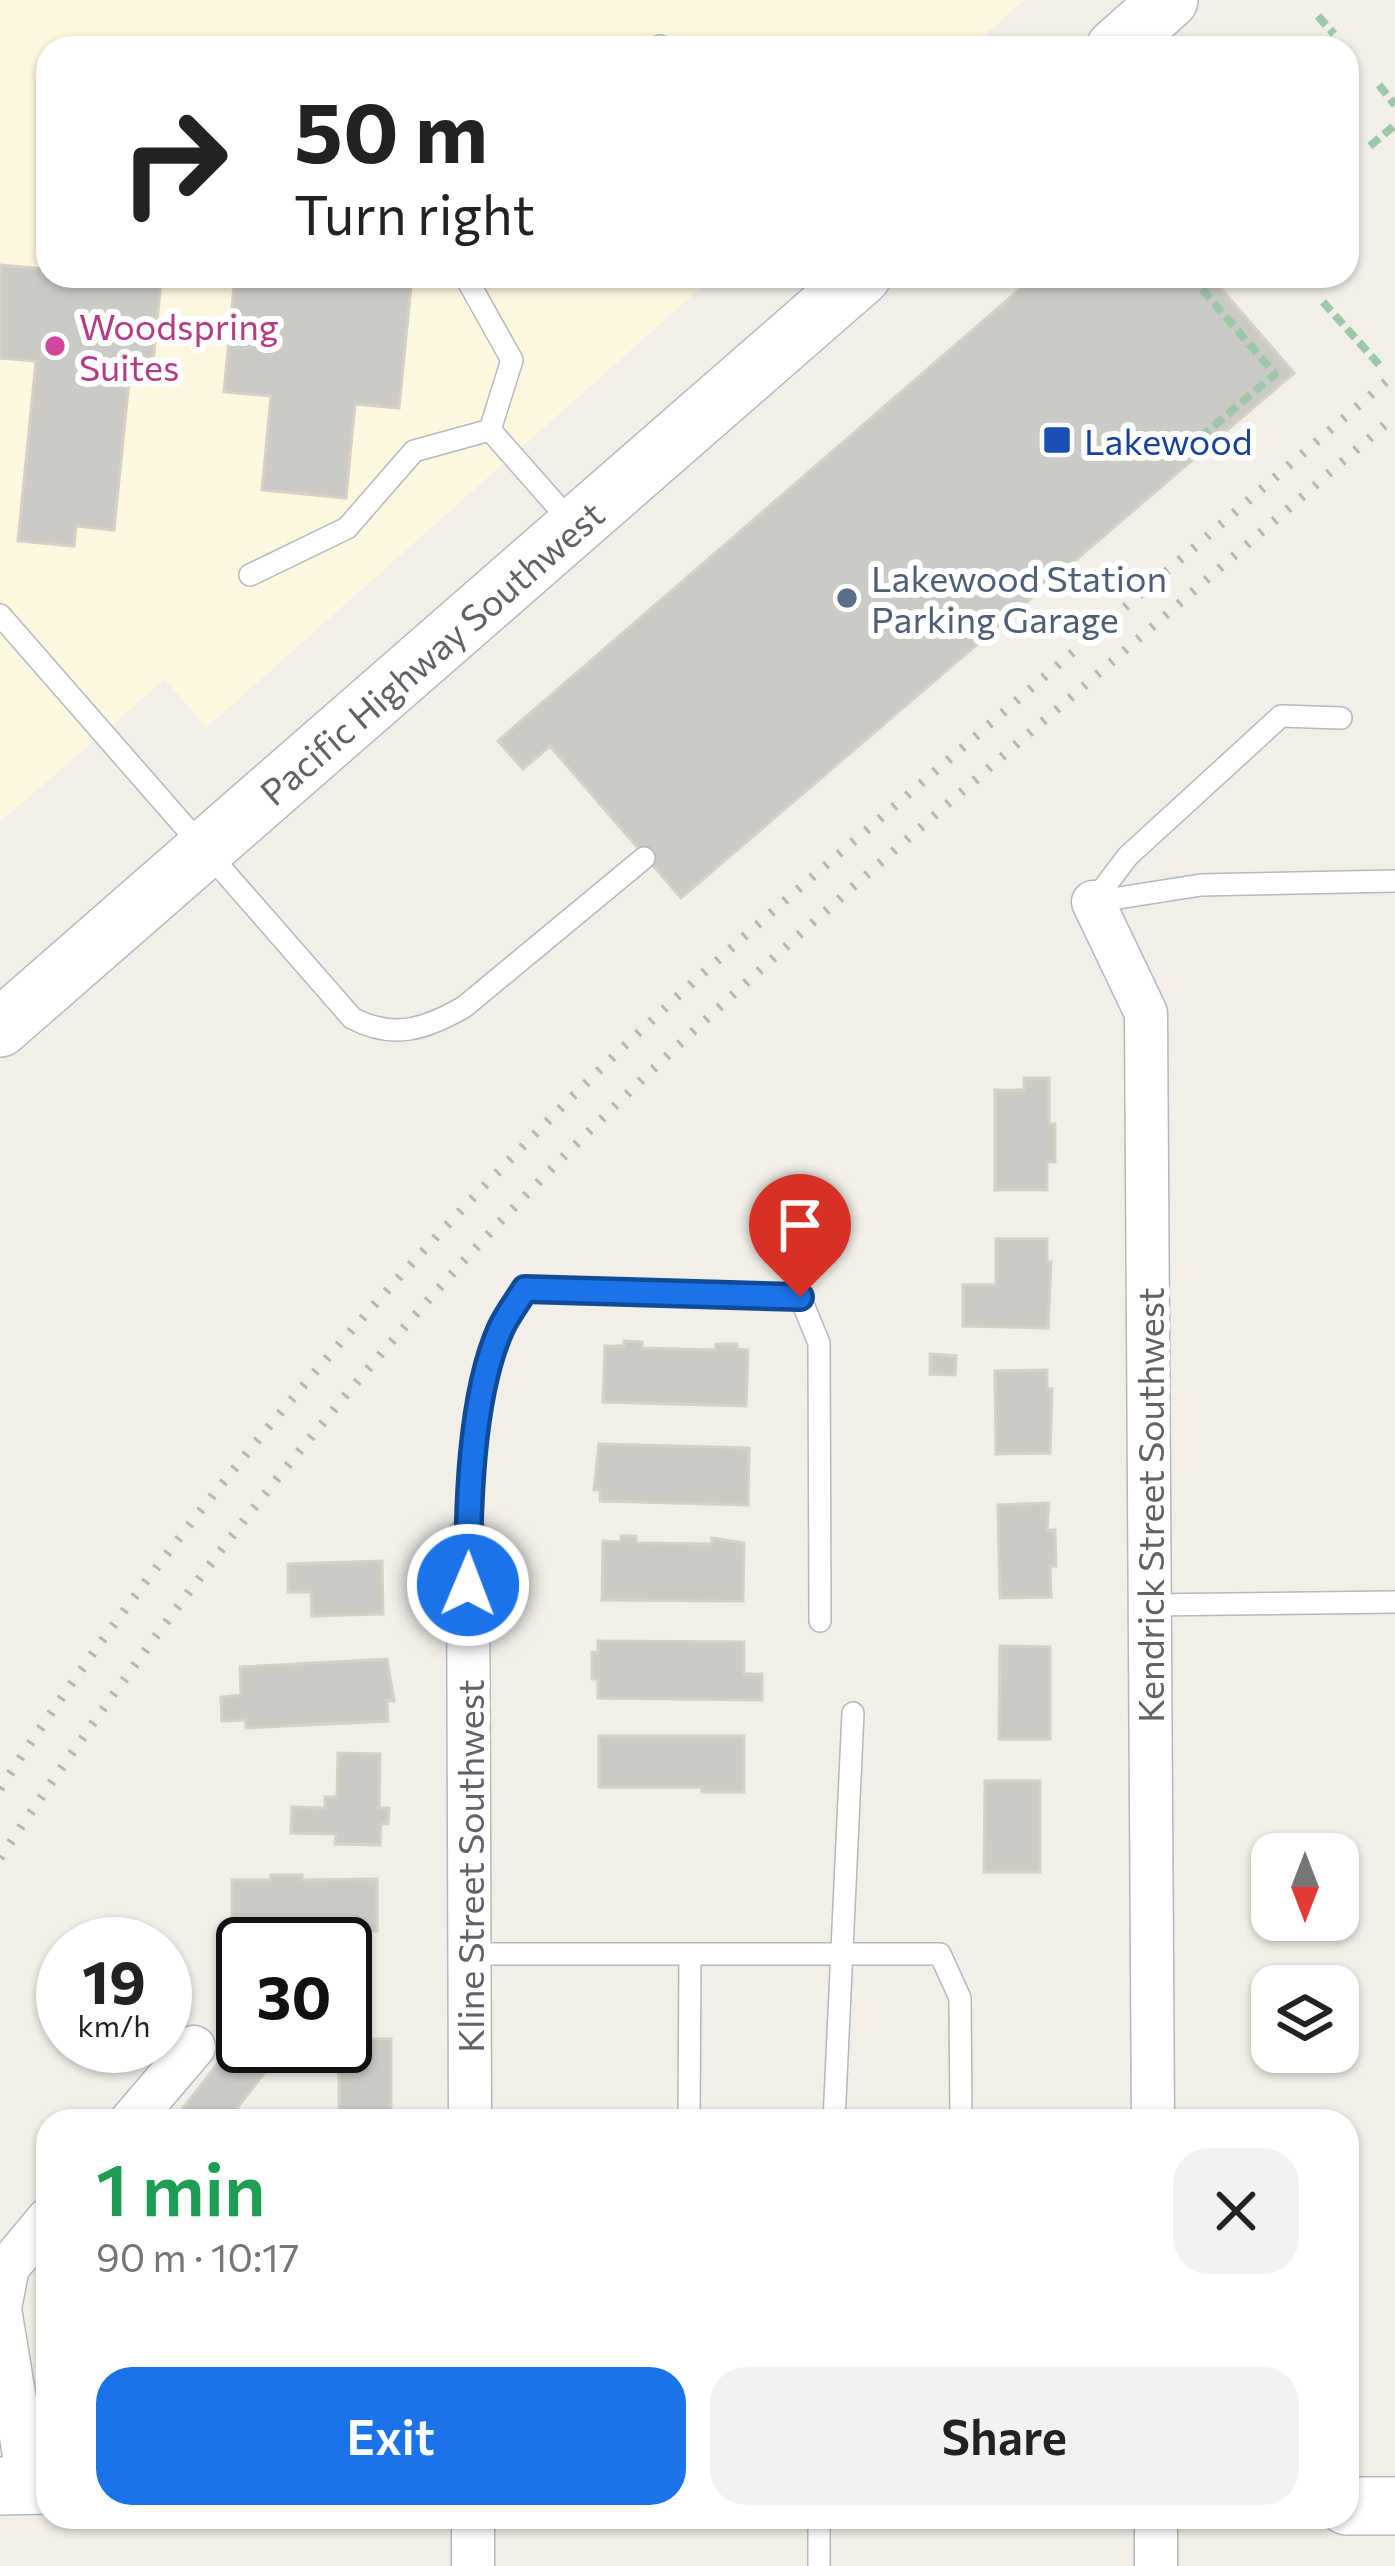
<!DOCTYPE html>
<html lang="en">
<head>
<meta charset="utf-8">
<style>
  :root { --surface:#fff; --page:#f2f2f2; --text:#222; --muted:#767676; --accent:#1a73e8 }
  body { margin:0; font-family:Commissioner,sans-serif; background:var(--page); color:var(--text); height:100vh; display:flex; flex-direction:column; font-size:45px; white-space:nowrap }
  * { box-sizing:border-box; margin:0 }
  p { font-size:39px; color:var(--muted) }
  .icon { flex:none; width:66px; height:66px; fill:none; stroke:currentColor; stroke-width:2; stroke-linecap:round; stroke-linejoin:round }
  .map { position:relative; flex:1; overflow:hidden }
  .sheet { position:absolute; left:36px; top:2109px; width:1323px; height:420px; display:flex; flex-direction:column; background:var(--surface); border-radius:36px; box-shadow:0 3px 9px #0004 }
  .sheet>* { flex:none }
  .banner { position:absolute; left:36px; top:36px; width:1323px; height:252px; border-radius:36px; box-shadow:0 3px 9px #0004; background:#fff; color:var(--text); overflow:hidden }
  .needle { width:78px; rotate:180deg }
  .tools { position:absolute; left:1251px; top:1833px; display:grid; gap:24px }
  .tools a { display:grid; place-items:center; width:108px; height:108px; border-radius:24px; background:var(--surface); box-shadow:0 3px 9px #0004; font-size:60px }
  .speed { position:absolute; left:36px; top:1917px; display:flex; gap:24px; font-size:60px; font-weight:700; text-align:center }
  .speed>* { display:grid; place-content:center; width:156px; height:156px; border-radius:50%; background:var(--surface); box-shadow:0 3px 9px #0004; line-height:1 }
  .speed small { font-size:30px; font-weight:400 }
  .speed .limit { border:6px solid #111; border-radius:18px; background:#fff; color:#111 }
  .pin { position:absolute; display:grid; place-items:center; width:102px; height:102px; color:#fff; margin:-123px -51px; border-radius:50% 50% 50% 0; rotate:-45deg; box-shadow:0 0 12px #0007 }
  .pin .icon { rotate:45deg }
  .me { position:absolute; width:132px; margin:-66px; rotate:1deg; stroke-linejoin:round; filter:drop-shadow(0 0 9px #0008) }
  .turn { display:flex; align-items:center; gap:42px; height:252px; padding:0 60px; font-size:54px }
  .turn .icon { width:156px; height:156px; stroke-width:2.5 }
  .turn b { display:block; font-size:84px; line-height:102px }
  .round { display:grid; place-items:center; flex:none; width:126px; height:126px; border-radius:36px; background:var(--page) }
  .summary { display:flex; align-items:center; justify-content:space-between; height:204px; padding:0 60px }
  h1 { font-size:72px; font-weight:600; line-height:90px; color:#1e9e55 }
  .action { display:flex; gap:24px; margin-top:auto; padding:24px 60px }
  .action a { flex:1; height:138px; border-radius:36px; background:var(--accent); color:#fff; font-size:48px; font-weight:600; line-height:138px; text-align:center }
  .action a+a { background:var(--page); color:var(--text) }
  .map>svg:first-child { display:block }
  .commercial { fill:#fef7e0 }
  .building { fill:#cccac5; stroke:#d6d1c6; stroke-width:3 }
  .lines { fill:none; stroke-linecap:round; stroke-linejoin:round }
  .lane-casing { stroke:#b5b8bc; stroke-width:24 }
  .street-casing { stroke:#b5b8bc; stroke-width:45 }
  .secondary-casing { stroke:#b6babf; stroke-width:60 }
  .path { stroke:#9cc7a9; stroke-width:8; stroke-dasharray:12 6; stroke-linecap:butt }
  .lane { stroke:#fff; stroke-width:21 }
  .street { stroke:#fff; stroke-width:42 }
  .secondary { stroke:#fff; stroke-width:57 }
  .rail { stroke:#b6b7b8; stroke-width:9; stroke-dasharray:3 15; stroke-linecap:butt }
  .route-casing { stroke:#114b97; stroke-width:30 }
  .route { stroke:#1a73e8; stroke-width:21 }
  .hotel-dot { fill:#d1479c; stroke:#fff; stroke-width:4.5 }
  .transit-dot { fill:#1a4fb4; stroke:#fff; stroke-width:4.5 }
  .service-dot { fill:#5c6f8a; stroke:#fff; stroke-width:4.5 }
  .labels { text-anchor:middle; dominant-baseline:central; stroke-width:12; stroke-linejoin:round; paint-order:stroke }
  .hotel-label { font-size:36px; fill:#b23c85; stroke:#fff; text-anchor:start }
  .transit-label { font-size:36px; fill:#164399; stroke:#fff; text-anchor:start }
  .service-label { font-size:36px; fill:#4e5e75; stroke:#fff; text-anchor:start }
  .street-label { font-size:36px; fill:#5f6368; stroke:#fff }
</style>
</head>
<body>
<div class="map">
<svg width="1395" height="2566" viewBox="0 0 1395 2566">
  <rect width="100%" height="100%" fill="#f1efe8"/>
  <!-- commercial -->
  <path class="commercial" d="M0,0H1024L970,48H48V276H714L206,728L165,679L0,822Z"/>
  <!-- building -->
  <path class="building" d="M48,241V276H140L161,281L152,373L130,371L114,530L76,526L74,546L18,541L36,361L0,358V265L45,269Z
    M235,276H412L399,408L355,404L346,498L262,490L271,396L224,392Z
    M1035,276H1210L1294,373L681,898L550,746L523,769L498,741Z
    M1024,1078H1049V1124H1055V1162H1047V1190H995V1090H1024Z
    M996,1239H1047V1262H1051L1048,1328L963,1326V1285H996Z
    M624,1341L642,1342V1348L715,1350L716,1344H737V1349L748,1350L746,1406L603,1402L605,1346H624Z
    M930,1354L956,1356L955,1375L930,1374Z
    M1047,1370V1389H1052L1050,1453L996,1454L995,1371Z
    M599,1444L749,1448L748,1505L600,1501V1490H594Z
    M1049,1503L1047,1530H1055L1056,1566H1050L1051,1597L1000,1598L998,1505Z
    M621,1536H636V1543L712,1544V1538L744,1543L743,1601L602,1600L603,1541L621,1542Z
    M382,1561L383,1614L312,1616L311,1592H288V1564Z
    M598,1641L744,1642V1674H762V1700L598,1698V1679H592V1652L598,1653Z
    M1000,1646L1050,1647V1739H999Z
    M387,1659L394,1701H387L388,1721L246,1728V1720L222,1721L221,1697L241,1695L240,1667Z
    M599,1736H744V1792H702V1787H599Z
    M338,1753L380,1754L379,1808H389L388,1824H381L380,1845L335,1844L336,1834L291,1833L292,1807L325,1808V1797H337Z
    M985,1781H1040V1872H984Z
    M271,1875H302V1880L377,1879V1931H275V1936H232V1880H271Z
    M237,2039L271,2064L227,2121H173Z
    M345,2039H391V2121H339V2046H345Z"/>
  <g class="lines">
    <!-- lane casing -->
    <g class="lane-casing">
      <path id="lane" d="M660,46V48
        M465,276L512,360L490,430L572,523
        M250,575L347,528L414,451L490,430
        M0,615L352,1018C393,1040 426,1029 464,1007L644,858
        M1093,902L1128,856L1281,716L1341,718
        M1093,902L1201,885L1395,881
        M468,1539C473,1471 473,1394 500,1330C506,1316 516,1302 525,1289L800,1297L819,1343L820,1621
        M1150,1605L1395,1602
        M470,1954H940L960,1998L961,2121
        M689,2121L690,1954
        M834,2121L853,1713
        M819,2517V2566"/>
    </g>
    <!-- street casing -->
    <g class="street-casing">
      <path id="street" d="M1093,902L1146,1013L1153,2121
        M468,1539L470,2121
        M131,2121L194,2047
        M0,2308L8,2267L48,2219
        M0,2309L29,2485
        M473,2517V2566
        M1156,2517V2566"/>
    </g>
    <!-- secondary casing -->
    <g class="secondary-casing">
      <path id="secondary" d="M1115,48L1169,0
        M0,1028L862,276
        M0,2486L48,2485
        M1347,2506H1395"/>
    </g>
    <!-- path -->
    <path class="path" d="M1318,16L1334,34
      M1379,85L1395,105
      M1370,146L1395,125
      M1190,286L1195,281L1275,374L1189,447L1197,455
      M1323,302L1383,369"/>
    <!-- lane -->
    <use href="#lane" class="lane"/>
    <!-- street -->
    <use href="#street" class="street"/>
    <!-- secondary -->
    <use href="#secondary" class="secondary"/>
    <!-- rail -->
    <path class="rail" d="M0,1789C163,1539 362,1305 574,1095C688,982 811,878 932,774C1087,640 1241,507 1395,374
      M0,1858C147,1639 306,1430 486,1237C634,1079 796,936 959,794C1105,668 1250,542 1395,416"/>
  </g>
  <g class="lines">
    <!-- route casing -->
    <g class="route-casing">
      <path id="route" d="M468,1585C468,1511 470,1396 501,1328C507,1315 517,1302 525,1289L800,1297"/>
    </g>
    <!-- route -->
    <use href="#route" class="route"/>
  </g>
  <!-- markers -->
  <circle class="hotel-dot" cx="55" cy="346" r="12"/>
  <rect class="transit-dot" x="1042" y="425" width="30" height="30" rx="6"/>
  <circle class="service-dot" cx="847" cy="598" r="12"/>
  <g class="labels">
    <!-- hotel labels -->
    <g class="hotel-label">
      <text x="79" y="325">Woodspring<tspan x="79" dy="41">Suites</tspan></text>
    </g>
    <!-- transit labels -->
    <g class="transit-label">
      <text x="1084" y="440">Lakewood</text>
    </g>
    <!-- service labels -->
    <g class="service-label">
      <text x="871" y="577">Lakewood Station<tspan x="871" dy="41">Parking Garage</tspan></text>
    </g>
    <!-- street labels -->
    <g class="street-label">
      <text transform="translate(431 652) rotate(-41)">Pacific Highway Southwest</text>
      <text transform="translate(1149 1505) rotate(-90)">Kendrick Street Southwest</text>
      <text transform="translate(469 1866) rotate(-90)">Kline Street Southwest</text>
    </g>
  </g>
</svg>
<div class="tools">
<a><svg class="needle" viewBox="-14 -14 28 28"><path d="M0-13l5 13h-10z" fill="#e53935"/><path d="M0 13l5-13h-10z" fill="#767676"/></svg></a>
<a><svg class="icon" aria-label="layers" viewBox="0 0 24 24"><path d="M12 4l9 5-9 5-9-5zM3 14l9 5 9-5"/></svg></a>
</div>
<div class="speed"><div>19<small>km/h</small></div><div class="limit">30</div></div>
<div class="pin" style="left:800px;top:1297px;background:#d93025"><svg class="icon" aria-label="arrive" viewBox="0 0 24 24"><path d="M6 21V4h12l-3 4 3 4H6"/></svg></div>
<svg class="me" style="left:468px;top:1585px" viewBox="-20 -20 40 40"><circle r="17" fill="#1a73e8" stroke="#fff" stroke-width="3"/><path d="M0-11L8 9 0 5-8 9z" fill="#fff"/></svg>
<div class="banner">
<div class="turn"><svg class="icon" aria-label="right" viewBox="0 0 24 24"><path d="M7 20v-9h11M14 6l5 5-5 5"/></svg><div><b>50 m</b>Turn right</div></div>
</div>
<section class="sheet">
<div class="summary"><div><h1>1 min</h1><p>90 m · 10:17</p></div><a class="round"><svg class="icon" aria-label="close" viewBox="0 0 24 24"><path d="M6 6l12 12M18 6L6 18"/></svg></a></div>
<div class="action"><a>Exit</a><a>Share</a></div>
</section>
</div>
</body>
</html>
